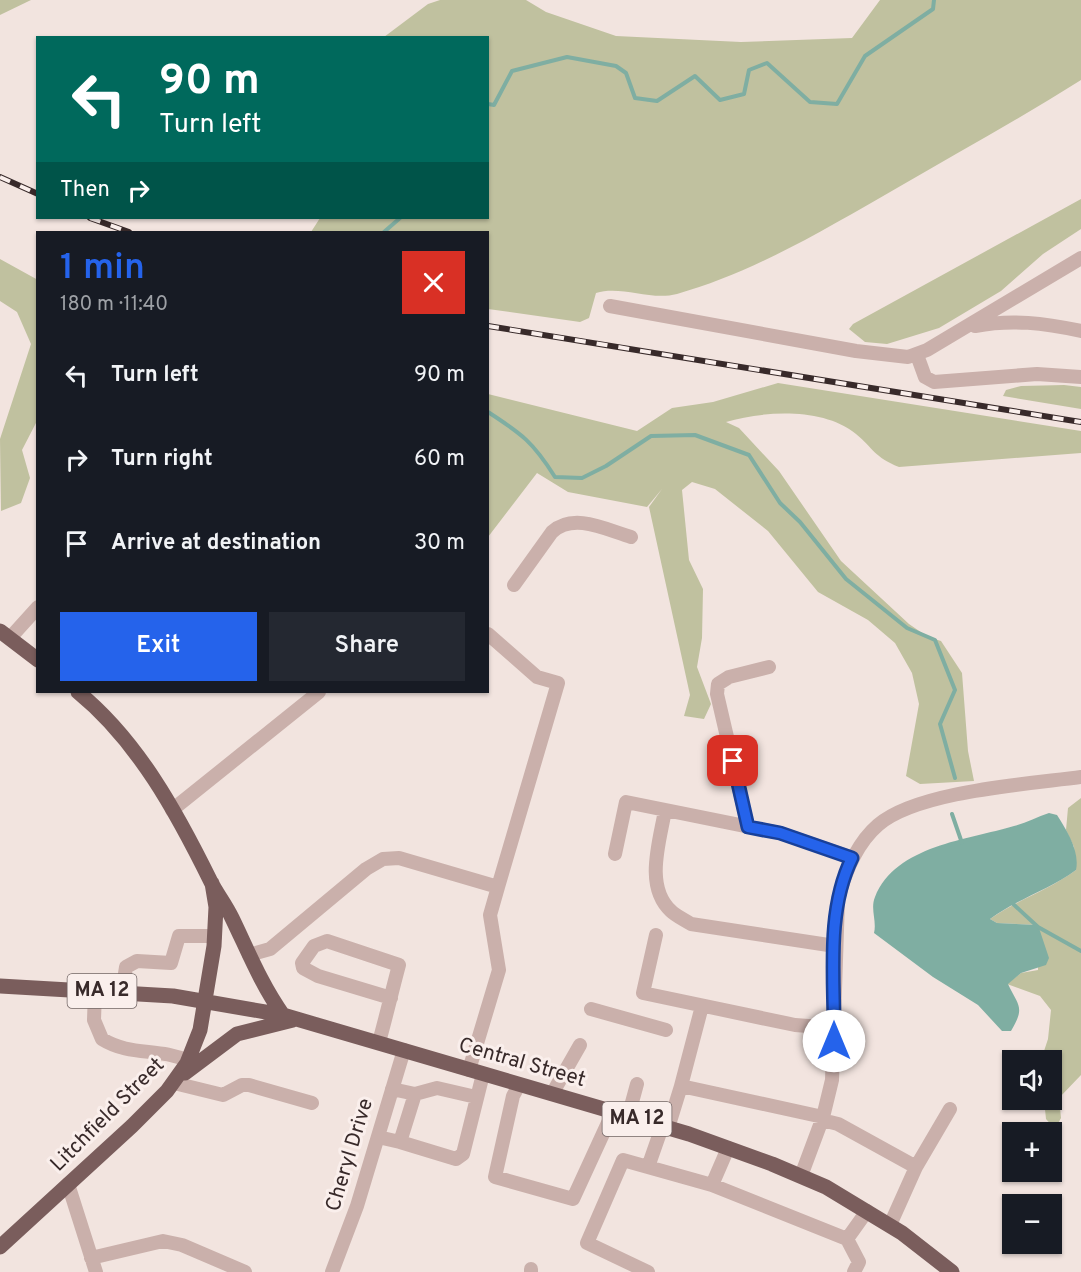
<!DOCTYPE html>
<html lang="en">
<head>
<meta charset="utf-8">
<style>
  :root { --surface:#171b24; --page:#242831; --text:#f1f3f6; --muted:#9ea1a6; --accent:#2563eb }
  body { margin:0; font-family:Overpass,sans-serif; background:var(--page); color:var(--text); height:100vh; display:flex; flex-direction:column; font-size:22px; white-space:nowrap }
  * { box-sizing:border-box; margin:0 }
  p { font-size:20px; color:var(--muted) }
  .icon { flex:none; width:33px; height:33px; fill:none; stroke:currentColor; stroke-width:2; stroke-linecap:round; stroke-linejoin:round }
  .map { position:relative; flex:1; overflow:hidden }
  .panel { position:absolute; left:36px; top:231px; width:453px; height:462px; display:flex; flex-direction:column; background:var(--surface); border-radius:0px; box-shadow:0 2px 4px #0004 }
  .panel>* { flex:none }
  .banner { position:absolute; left:36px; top:36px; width:453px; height:183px; border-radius:0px; box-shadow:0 2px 4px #0004; background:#00695c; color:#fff; overflow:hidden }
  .tools { position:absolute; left:1002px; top:1050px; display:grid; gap:12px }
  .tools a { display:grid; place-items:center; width:60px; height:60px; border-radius:0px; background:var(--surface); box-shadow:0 2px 4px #0004; font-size:30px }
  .pin { position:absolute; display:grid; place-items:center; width:51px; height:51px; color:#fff; margin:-26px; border-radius:12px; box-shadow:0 3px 9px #0006 }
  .me { position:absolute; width:66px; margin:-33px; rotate:0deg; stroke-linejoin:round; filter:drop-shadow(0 0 4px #0008) }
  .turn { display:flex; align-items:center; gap:21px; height:126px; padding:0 24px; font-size:27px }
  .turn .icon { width:78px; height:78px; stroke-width:2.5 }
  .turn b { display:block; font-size:42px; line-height:51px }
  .then { display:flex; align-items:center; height:57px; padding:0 24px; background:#0003; gap:12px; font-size:22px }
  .round { display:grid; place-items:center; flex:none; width:63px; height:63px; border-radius:0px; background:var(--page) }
  .headline { display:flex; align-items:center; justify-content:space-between; height:102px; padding:0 24px }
  h1 { font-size:36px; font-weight:600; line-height:45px; color:var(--accent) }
  .primary-button { display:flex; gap:12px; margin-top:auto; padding:12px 24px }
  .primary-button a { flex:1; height:69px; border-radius:0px; background:var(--accent); color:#fff; font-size:24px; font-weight:600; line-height:69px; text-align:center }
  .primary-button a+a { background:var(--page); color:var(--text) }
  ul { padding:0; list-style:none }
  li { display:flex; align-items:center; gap:18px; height:84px; padding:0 24px }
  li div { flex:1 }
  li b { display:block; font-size:22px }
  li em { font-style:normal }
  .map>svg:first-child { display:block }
  .green { fill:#c0c19f }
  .water { fill:#7faea2 }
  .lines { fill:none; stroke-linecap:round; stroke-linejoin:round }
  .stream { stroke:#7faea2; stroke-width:4 }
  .minor { stroke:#cab0ab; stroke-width:14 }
  .major { stroke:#7a5d5c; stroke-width:15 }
  .rail-casing { stroke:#382a2a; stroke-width:6 }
  .rail { stroke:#faefec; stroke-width:4; stroke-dasharray:11; stroke-linecap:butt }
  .route-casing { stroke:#184099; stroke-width:15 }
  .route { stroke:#2563eb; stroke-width:10 }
  .labels { text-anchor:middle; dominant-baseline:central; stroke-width:6; stroke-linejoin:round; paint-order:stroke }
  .shield { fill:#faefec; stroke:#726564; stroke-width:1.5 }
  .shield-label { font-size:20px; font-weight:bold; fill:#382a2a }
  .street-label { font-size:21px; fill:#382a2a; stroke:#faefec }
</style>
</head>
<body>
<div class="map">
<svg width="1081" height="1272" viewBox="0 0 1081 1272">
  <rect width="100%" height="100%" fill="#f2e4df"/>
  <!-- green -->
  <path class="green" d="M0,0H31L0,15Z
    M440,0H526L546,12L616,36L741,42L852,38L880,0H1081V80C1021,118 959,152 897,188C827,228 755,272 677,294C650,301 621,285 596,293L589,318L580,322L488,309V232H311L320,218H488V38L384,37L428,4Z
    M1081,199V229L1043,254L1001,291L939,328L887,344L865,342L849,329L853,324Z
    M0,259L38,280L37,421L22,450L30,478L21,503L1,511L0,439L31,344L17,312L0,301Z
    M778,383L1081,431V453L899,467C874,457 874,449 856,434C823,407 763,411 726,422L739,428L779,471L841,561L909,624L928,637L941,641L962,673L968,751L974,781L920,784L906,776L919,704L912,673L895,643L868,620L818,592L768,531L715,489L692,482L682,490L689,560L703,589L702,638L697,667L711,704L704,719L684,716L690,695L649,507L662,489L647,507L568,492L537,473L488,537V394L637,431L672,408L713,402Z
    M1064,385L1081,387V409L1003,396L1006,390L1021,386Z
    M1081,798V1075L1059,1098L1061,1118L1055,1129L1046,1119L1044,1100H1052V1060H1041L1048,1039L1051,1010L1040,996L1007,984L1021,973L1038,970V925L997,923L990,919C1017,900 1049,890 1076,870L1074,847L1066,830L1068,808Z"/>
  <!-- water -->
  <path class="water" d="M1049,813L1057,815C1067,831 1080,851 1076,870C1049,890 1017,899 990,919L997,923L1038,925L1049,958L1046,965L1021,973L1008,984C1019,1007 1025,1007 1011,1031H1002L978,1005L933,977L874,933C877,921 870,909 875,897C896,845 968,840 1014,826C1026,823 1037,817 1049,813Z"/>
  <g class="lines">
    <!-- stream -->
    <path class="stream" d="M488,104L494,105L512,71L567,57L616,66L626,73L635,98L657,101L695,76L720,100L744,94L749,70L767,63L810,102L837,104L865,56L933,9L934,0
      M384,232L400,218
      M488,412C522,434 533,442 555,477L582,478L606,466L651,436L695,435L749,455L780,503L800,522L846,579L907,628L935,640L955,690L940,724L955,778
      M952,814L962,843
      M1011,902L1038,927L1081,951"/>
    <!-- minor -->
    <path class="minor" d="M610,306L856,351L908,357L927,350L1081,258
      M975,326C1012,319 1044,323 1081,331
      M917,355L925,377L934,382L1037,374L1081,377
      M514,585L552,532C574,512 607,530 631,537
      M488,634L537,677L558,683L498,887
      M10,638L38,607
      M172,810L319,692
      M665,810C660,841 644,886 671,911C676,916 685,920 691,924L835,946
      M748,827L717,694L718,684L729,677L769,667
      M615,854L626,802L780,833L853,858
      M656,935L643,993L795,1025L835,1028
      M249,955L270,949L366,869L383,859L399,858L498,887L490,915L499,970L469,1070
      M95,991L94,1020L102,1039C131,1057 159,1047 188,1061
      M122,993L126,967L137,961L171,963L179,936H215
      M591,1009L666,1030
      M379,1042C386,1017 392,991 399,965L327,941L314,946L302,963L303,968L318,976L391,998
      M174,1083L223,1095L242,1085H249L312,1103
      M519,1085L513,1096L495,1177L573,1199L613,1112
      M681,1086L702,1006
      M415,1094L437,1088L476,1097
      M552,1094L580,1045
      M628,1117L637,1084
      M822,1120L838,1124L916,1167L890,1225
      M668,1128L681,1086L823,1117
      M378,1137L400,1142L415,1094L392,1089
      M400,1142L456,1159L463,1154L483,1074
      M648,1167L662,1127
      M916,1167L950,1109
      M801,1176L823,1117L832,1080L838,900C845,872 856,844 878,825C917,791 1029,784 1081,777
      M68,1184L96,1272
      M712,1185L728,1148
      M847,1239L867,1211
      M91,1258L163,1241L182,1245L245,1272
      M332,1272L357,1206L404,1050
      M531,1272V1269
      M648,1272L587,1243L623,1160L712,1185L847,1239L859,1262L854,1272"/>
    <!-- major -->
    <path class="major" d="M0,631L38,660
      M78,692C138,741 177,813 211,882C217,894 226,905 232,918C248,951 261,984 283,1015
      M0,986L173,996L283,1015L689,1134L772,1164L826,1187L902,1233L952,1272
      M185,1073L237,1034L293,1020
      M0,1247L132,1126L167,1091L187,1063L200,1030L214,946L216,907L212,883"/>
    <!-- rail casing -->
    <g class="rail-casing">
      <path id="rail" d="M0,177L38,194
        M90,218L129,232
        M488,326L1081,422"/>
    </g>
    <!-- rail -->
    <use href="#rail" class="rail"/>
  </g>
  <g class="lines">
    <!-- route casing -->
    <g class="route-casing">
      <path id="route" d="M733,761L748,827L780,833L852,858C825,913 835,981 834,1041"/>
    </g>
    <!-- route -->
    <use href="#route" class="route"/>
  </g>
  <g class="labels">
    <!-- shield labels -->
    <g class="shield">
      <rect x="67.5" y="974" width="69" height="34" rx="4.5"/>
      <rect x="602.5" y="1102" width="69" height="34" rx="4.5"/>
    </g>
    <g class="shield-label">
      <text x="102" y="991">MA 12</text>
      <text x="637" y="1119">MA 12</text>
    </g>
    <!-- street labels -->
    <g class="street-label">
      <text transform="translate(522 1063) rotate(16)">Central Street</text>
      <text transform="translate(108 1115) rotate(-45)">Litchfield Street</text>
      <text transform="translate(350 1155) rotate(-73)">Cheryl Drive</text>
    </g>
  </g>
</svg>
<div class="tools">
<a><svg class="icon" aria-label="sound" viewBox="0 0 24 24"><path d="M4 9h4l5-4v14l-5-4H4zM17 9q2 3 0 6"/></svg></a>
<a>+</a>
<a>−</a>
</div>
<div class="pin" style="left:733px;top:761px;background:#d93025"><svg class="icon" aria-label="arrive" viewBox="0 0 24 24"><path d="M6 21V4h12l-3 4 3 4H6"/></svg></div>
<svg class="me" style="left:834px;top:1041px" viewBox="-20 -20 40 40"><circle r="19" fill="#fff"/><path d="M0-13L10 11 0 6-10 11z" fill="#2563eb"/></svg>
<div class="banner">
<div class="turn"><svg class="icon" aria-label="left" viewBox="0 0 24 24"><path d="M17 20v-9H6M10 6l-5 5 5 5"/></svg><div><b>90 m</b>Turn left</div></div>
<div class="then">Then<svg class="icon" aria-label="right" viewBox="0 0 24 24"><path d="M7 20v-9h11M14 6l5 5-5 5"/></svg></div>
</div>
<section class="panel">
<div class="headline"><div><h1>1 min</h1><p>180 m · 11:40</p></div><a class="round" style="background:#d93025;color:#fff"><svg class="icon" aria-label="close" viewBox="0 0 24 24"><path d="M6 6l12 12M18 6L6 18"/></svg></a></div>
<ul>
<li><svg class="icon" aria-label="left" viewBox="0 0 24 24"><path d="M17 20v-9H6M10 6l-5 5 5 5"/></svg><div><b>Turn left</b></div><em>90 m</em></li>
<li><svg class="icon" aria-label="right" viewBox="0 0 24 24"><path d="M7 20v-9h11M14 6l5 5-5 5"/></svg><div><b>Turn right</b></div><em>60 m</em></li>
<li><svg class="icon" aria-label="arrive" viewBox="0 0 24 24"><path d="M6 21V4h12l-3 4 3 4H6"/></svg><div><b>Arrive at destination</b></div><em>30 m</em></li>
</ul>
<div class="primary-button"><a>Exit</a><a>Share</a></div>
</section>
</div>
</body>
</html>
